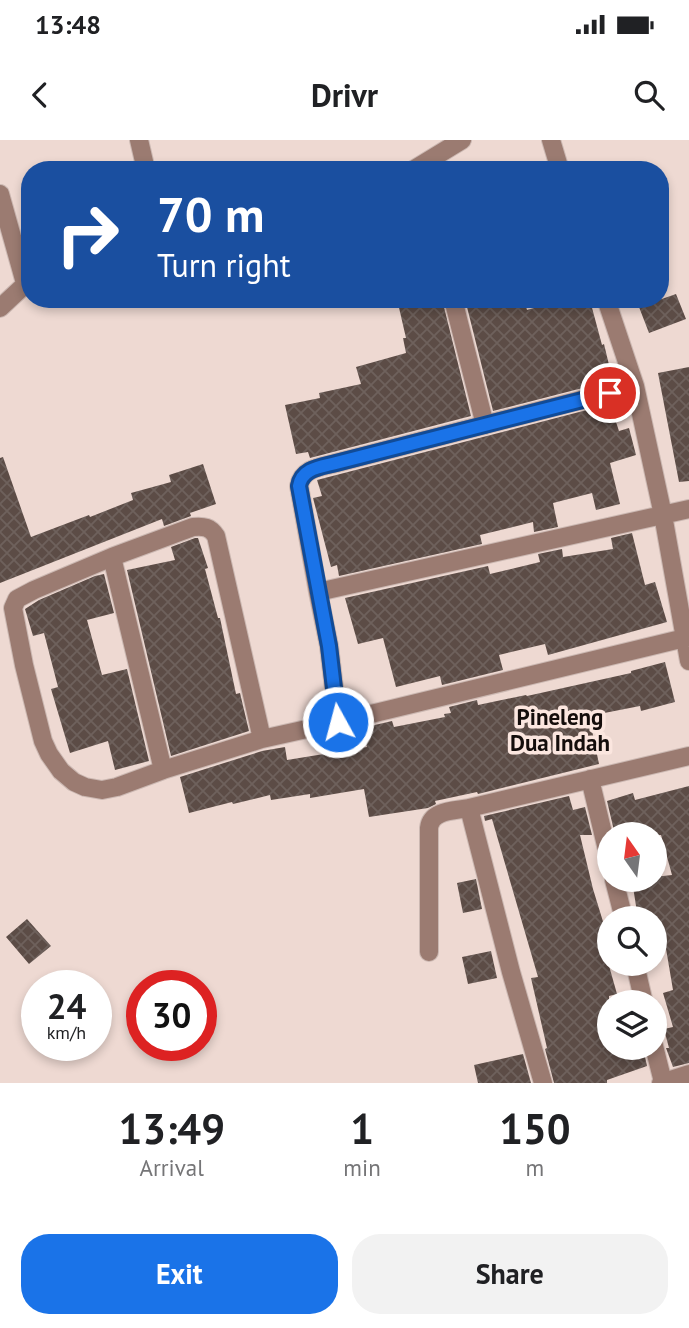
<!DOCTYPE html>
<html lang="en">
<head>
<meta charset="utf-8">
<style>
  :root { --surface:#fff; --page:#f2f2f2; --text:#202124; --muted:#757577; --accent:#1a73e8 }
  body { margin:0; font-family:"PT Sans",sans-serif; background:var(--page); color:var(--text); height:100vh; display:flex; flex-direction:column; font-size:26px; white-space:nowrap }
  * { box-sizing:border-box; margin:0 }
  p { font-size:23px; color:var(--muted) }
  .icon { flex:none; width:38px; height:38px; fill:none; stroke:currentColor; stroke-width:2; stroke-linecap:round; stroke-linejoin:round }
  .map { position:relative; height:943px; overflow:hidden }
  .drawer { display:flex; flex-direction:column; background:var(--surface); flex:1 }
  .drawer>* { flex:none }
  .banner { position:absolute; left:21px; top:21px; width:648px; height:147px; border-radius:28px; box-shadow:0 4px 10px #0003; background:#1a4fa0; color:#fff; overflow:hidden }
  .needle { width:46px; rotate:346deg }
  .controls { position:absolute; left:597px; top:682px; display:grid; gap:14px }
  .controls a { display:grid; place-items:center; width:70px; height:70px; border-radius:50%; background:var(--surface); box-shadow:0 4px 10px #0003; font-size:35px }
  .speed { position:absolute; left:21px; top:830px; display:flex; gap:14px; font-size:35px; font-weight:700; text-align:center }
  .speed>* { display:grid; place-content:center; width:91px; height:91px; border-radius:50%; background:var(--surface); box-shadow:0 4px 10px #0003; line-height:1 }
  .speed small { font-size:18px; font-weight:400 }
  .speed .limit { border:10px solid #d22; background:#fff; color:#111 }
  .pin { position:absolute; display:grid; place-items:center; width:60px; height:60px; color:#fff; margin:-30px; border:4px solid #fff; border-radius:50%; box-shadow:0 2px 7px #0007 }
  .me { position:absolute; width:77px; margin:-38px; rotate:353deg; stroke-linejoin:round; filter:drop-shadow(0 0 5px #0008) }
  .turn { display:flex; align-items:center; gap:24px; height:147px; padding:0 21px; font-size:32px }
  .turn .icon { width:91px; height:91px; stroke-width:2.5 }
  .turn b { display:block; font-size:49px; line-height:60px }
  .eta { display:flex; justify-content:space-evenly; align-items:center; height:119px; text-align:center }
  .eta b { font-size:42px; font-weight:700; line-height:49px }
  .action { display:flex; gap:14px; margin-top:auto; padding:14px 21px }
  .action a { flex:1; height:80px; border-radius:28px; background:var(--accent); color:#fff; font-size:28px; font-weight:700; line-height:80px; text-align:center }
  .action a+a { background:var(--page); color:var(--text) }
  .status { display:flex; justify-content:space-between; align-items:center; height:49px; padding:0 35px; background:var(--surface); direction:ltr }
  .status svg { height:19px; fill:currentColor }
  header { display:flex; justify-content:space-between; align-items:center; height:91px; padding:0 21px; background:var(--surface); font-size:32px; font-weight:700 }
  .map>svg:first-child { display:block }
  .building { fill:url(#building-cross-hatch) }
  .lines { fill:none; stroke-linecap:round; stroke-linejoin:round }
  .minor-casing { stroke:#cbb8b2; stroke-width:20 }
  .minor { stroke:#9b7b71; stroke-width:18 }
  .route-casing { stroke:#114b97; stroke-width:18 }
  .route { stroke:#1a73e8; stroke-width:12 }
  .labels { text-anchor:middle; dominant-baseline:central; stroke-width:7; stroke-linejoin:round; paint-order:stroke }
  .neighbourhood-label { font-size:23px; font-weight:bold; fill:#140d0b; stroke:#fbe6df }
</style>
</head>
<body>
<div class="status"><b>13:48</b><svg viewBox="0 0 49 12"><path d="M0 12V9h3v3zM5 12V6h3v6zM10 12V3h3v9zM15 12V0h3v12zM26 1h20v11H26zM47 4h2v5h-2z"/></svg></div>
<header><svg class="icon" aria-label="back" viewBox="0 0 24 24"><path d="M15 5l-7 7 7 7"/></svg>Drivr<svg class="icon" aria-label="search" viewBox="0 0 24 24"><circle cx="10" cy="10" r="6"/><path d="M15 15l6 6"/></svg></header>
<div class="map">
<svg width="689" height="943" viewBox="0 0 689 943">
  <defs>
    <pattern id="building-cross-hatch" width="8" height="8" patternUnits="userSpaceOnUse" patternTransform="scale(1.75)"><rect width="8" height="8" fill="#5c4c46"/><path d="M0 0l8 8M0 8l8-8" fill="none" stroke="#6e615c"/></pattern>
  </defs>
  <rect width="100%" height="100%" fill="#eed9d2"/>
  <!-- building -->
  <path class="building" d="M676,154L686,179L649,193L639,167Z
    M397,159H442L471,276L310,318L308,312L296,314L285,265L320,258L319,253L361,244L356,227L406,213L403,198H406Z
    M465,159H524L527,170L564,159H572L575,168L591,164L602,205L604,204L610,229L598,231L602,243L493,271Z
    M689,227V341L679,342L658,233Z
    M610,264L619,291L629,288L636,315L610,323L620,364L596,370L592,353L553,363L558,387L534,392L533,382L480,395L482,404L339,436L337,425L331,427L313,358L322,356L317,340Z
    M3,317L31,397L89,375L90,377L133,360L131,353L171,342L169,335L203,324L216,364L190,373L191,376L164,386L162,379L0,443V318Z
    M632,393L645,445L655,442L667,482L548,515L545,504L499,515L503,530L442,545L440,536L396,547L383,498L358,504L345,458L488,426L490,434L540,422L538,414L562,409L563,417L613,409L611,398Z
    M195,398H198L208,428L205,429L218,478H220L236,554L240,553L249,591L171,616L127,430L175,420L171,407Z
    M104,434L114,473L87,480L102,535L127,529L149,621L115,630L108,601L70,613L51,549L58,547L44,493L33,496L25,469L39,460L95,436Z
    M665,522L675,562L641,571L640,566L589,576L599,624L478,654L477,652L435,661L436,664L428,668L369,677L364,649L310,658V654L271,660L270,655L233,664L232,662L189,673L180,637L262,611L285,607L287,620L367,607L362,588L392,581L394,587L445,577L444,574L451,573L449,567L477,560L478,565L526,555L527,556L631,533V531Z
    M689,646V923L673,927L666,908H669L664,889L673,887L663,853L673,850L664,797L654,799V779H638L632,740H654V737L672,735L661,695H615L607,661L633,653L635,660Z
    M569,656L573,670L585,667L592,695H580L593,749L609,801V807L604,808L617,854L609,856V908H643L647,926L607,940V943H554L545,909L547,908L531,838L538,837L492,679L485,681L484,676Z
    M476,739L482,769L463,773L457,743Z
    M27,779L51,806L29,824L6,797Z
    M491,811L497,838L468,844L462,817Z
    M523,914L531,943H478L474,925Z"/>
  <g class="lines">
    <!-- minor casing -->
    <g class="minor-casing">
      <path id="minor" d="M139,0L146,30
        M551,0L560,30
        M413,30L462,0
        M0,54L25,143
        M453,159L485,285
        M606,159L635,246L663,375L689,521
        M0,168L30,140
        M689,369L318,452L329,506L338,582L689,497
        M112,417L163,630L262,599L338,582
        M318,452L299,346C302,328 321,327 336,323L635,246
        M163,630L117,647L102,650L85,647L74,642L61,631L49,614L43,601L24,525L13,468L17,459L34,450L112,417L193,387C204,386 210,387 216,396L262,599
        M590,639L609,718
        M469,668L511,832L543,943
        M614,740L624,779
        M429,812V688C431,670 454,671 469,668L689,616
        M635,824L644,863
        M654,906L663,942
        M661,943L689,934"/>
    </g>
    <!-- minor -->
    <use href="#minor" class="minor"/>
  </g>
  <g class="lines">
    <!-- route casing -->
    <g class="route-casing">
      <path id="route" d="M338,582L329,506L299,346C302,328 321,327 336,323L610,253"/>
    </g>
    <!-- route -->
    <use href="#route" class="route"/>
  </g>
  <g class="labels">
    <!-- neighbourhood labels -->
    <g class="neighbourhood-label">
      <text x="560" y="576">Pineleng<tspan x="560" dy="26">Dua Indah</tspan></text>
    </g>
  </g>
</svg>
<div class="controls">
<a><svg class="needle" viewBox="-14 -14 28 28"><path d="M0-13l5 13h-10z" fill="#e53935"/><path d="M0 13l5-13h-10z" fill="#757577"/></svg></a>
<a><svg class="icon" aria-label="search" viewBox="0 0 24 24"><circle cx="10" cy="10" r="6"/><path d="M15 15l6 6"/></svg></a>
<a><svg class="icon" aria-label="layers" viewBox="0 0 24 24"><path d="M12 4l9 5-9 5-9-5zM3 14l9 5 9-5"/></svg></a>
</div>
<div class="speed"><div>24<small>km/h</small></div><div class="limit">30</div></div>
<div class="pin" style="left:610px;top:253px;background:#d93025"><svg class="icon" aria-label="arrive" viewBox="0 0 24 24"><path d="M6 21V4h12l-3 4 3 4H6"/></svg></div>
<svg class="me" style="left:338px;top:582px" viewBox="-20 -20 40 40"><circle r="17" fill="#1a73e8" stroke="#fff" stroke-width="3"/><path d="M0-11L8 9 0 5-8 9z" fill="#fff"/></svg>
<div class="banner">
<div class="turn"><svg class="icon" aria-label="right" viewBox="0 0 24 24"><path d="M7 20v-9h11M14 6l5 5-5 5"/></svg><div><b>70 m</b>Turn right</div></div>
</div>
</div>
<section class="drawer">
<div class="eta">
<div><b>13:49</b><p>Arrival</p></div>
<div><b>1</b><p>min</p></div>
<div><b>150</b><p>m</p></div>
</div>
<div class="action"><a>Exit</a><a>Share</a></div>
</section>
</body>
</html>
